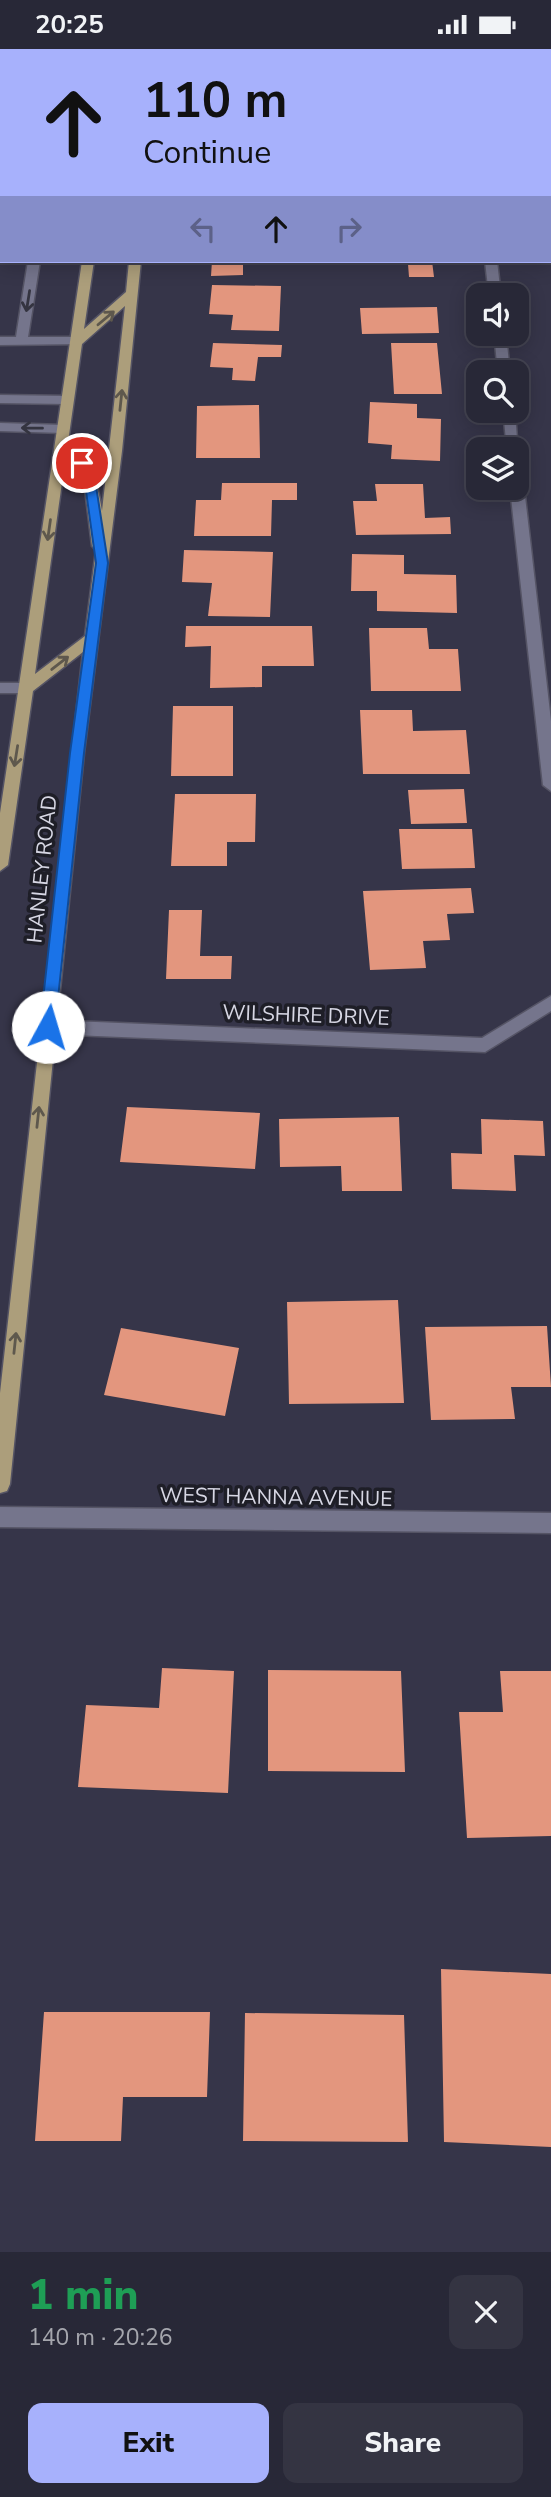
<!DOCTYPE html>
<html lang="en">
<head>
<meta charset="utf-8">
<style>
  :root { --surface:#282837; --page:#343442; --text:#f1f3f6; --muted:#a5a6ad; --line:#444452; --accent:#a7b1fc }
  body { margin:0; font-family:"Nunito Sans",sans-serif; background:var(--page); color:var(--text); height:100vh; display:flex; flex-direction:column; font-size:26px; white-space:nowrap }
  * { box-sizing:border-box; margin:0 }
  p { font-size:23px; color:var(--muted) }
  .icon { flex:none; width:38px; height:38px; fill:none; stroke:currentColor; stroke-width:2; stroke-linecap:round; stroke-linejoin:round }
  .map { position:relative; height:2203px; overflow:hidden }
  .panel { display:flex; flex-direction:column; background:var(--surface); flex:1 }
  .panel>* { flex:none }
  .banner { position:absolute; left:0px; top:0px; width:551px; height:214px; box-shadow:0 4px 18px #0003,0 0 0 2px var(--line); background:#a7b1fc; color:#111; overflow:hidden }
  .fabs { position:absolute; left:466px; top:234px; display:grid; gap:14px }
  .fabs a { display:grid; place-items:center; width:63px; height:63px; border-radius:14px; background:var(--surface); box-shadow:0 4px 18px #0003,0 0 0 2px var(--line); font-size:35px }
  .pin { position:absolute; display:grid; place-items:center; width:60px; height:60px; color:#fff; margin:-30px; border:4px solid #fff; border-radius:50%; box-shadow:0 2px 7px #0007 }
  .me { position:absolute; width:77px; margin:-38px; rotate:6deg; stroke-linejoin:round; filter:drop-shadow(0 0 5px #0008) }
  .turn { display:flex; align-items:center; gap:24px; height:147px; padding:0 28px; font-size:32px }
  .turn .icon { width:91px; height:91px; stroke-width:2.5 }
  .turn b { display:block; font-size:49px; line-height:60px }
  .lanes { display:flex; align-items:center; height:66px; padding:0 28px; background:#0003; justify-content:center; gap:35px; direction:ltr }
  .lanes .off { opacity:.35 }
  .round { display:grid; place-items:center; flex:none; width:74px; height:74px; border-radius:14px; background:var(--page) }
  .headline { display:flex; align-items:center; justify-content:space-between; height:119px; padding:0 28px }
  h1 { font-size:42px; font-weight:800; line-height:52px; color:#1e9e55 }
  .action { display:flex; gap:14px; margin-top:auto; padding:14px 28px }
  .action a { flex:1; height:80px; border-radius:14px; background:var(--accent); color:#111; font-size:28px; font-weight:800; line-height:80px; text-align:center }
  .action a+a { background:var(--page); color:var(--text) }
  .status { display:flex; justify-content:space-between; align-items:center; height:49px; padding:0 35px; background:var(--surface); direction:ltr }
  .status svg { height:19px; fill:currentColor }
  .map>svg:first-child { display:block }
  .building { fill:#e3967e }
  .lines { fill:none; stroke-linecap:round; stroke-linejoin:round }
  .minor-casing { stroke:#555465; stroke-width:3 }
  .major-casing { stroke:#555465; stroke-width:3 }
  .minor { fill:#75758c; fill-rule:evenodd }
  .major { fill:#ac9e7b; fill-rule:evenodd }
  .oneway { stroke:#343440 }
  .oneway2 { stroke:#5e584d }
  .route { fill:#1a73e8; stroke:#114b97; stroke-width:2 }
  .labels { text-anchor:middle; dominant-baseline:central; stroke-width:7; stroke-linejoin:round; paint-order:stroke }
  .street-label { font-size:21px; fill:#d7d7e4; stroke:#1e1e27 }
</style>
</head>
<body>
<div class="status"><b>20:25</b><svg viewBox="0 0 49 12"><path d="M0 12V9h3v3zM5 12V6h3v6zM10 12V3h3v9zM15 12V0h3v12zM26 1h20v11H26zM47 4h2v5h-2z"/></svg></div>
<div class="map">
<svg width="551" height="2203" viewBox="0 0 551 2203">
  <rect width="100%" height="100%" fill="#363549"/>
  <!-- building -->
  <path class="building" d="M212,212H243V226L211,227Z
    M359,212H432L434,228H409L408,215H359Z
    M212,236L281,237L279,282L231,281L233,266L209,265Z
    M437,258L439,284L362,285L360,259Z
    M213,294L282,296L281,308H258L255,332L232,331L233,319L210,318Z
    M391,294H437L442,345H394Z
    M370,353L417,355V369L441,370L440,412L391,410L392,396L368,394Z
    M259,356L260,409H196L197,357Z
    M222,434H297V451H272L271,487H194L196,451H221Z
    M375,435H423L425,469L450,468L451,485L356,486L353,452H377Z
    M184,501L273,503L270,568L208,567L212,534L182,533Z
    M352,505L404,506V525L456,526L457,564L377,562V542H351Z
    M186,577H312L314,617H262V638L210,639L211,597L185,598Z
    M369,579H427L429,600H458L461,642H371Z
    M173,657H233V727H171Z
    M360,661H412L413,682L466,681L470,725H363Z
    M464,740L467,774L411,775L408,741Z
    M175,745H256L255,793H227V817H171Z
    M399,780H472L475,819L402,820Z
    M471,839L474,864L447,865L450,891L423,892L426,919L370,921L363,842Z
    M169,861H202L200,907H232L231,930H166Z
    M127,1058L260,1064L255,1120L120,1113Z
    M399,1068L402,1142H342L341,1117L280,1118L279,1070Z
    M481,1070L543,1072L545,1107L514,1106L516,1142L452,1140L451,1104L482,1105Z
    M398,1251L404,1354L289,1355L287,1253Z
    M547,1277L551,1338H511L515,1370L431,1371L425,1278Z
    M121,1279L239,1299L225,1367L104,1346Z
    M162,1619L234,1622L228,1744L78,1738L86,1656L159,1659Z
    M268,1621L401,1622L405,1723L268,1722Z
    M500,1622H551V1787L467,1789L459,1663H503Z
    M441,1920L551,1925V2098L444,2093Z
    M44,1963H210L207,2048H123L121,2092H35Z
    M245,1964L404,1966L408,2093L243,2092Z"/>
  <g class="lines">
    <!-- minor casing -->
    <g class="minor-casing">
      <path id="minor" d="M66,0H76V2H66Z
        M0,11H2V18H0Z
        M550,51H551V57H550Z
        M0,84H2L0,99Z
        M28,212H40L28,288H78L82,289V295L0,296V288H16Z
        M485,212H497L501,247H489Z
        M494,285H506L510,324H498Z
        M0,346L67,347L73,351L67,355L0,354Z
        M503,362H515L518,404L516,401H507Z
        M0,374L63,376L69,380L63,384L0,382Z
        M516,426L523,430L551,672V742L543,736L510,439H516Z
        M0,634H27L34,639L27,644H0Z
        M551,947V962L485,1003L48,985L42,983L40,978L42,973L48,971L482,989Z
        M0,1458L551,1464V1484L0,1478Z"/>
    </g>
    <!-- major casing -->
    <g class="major-casing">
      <path id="major" d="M110,0H120L109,2Z
        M152,0H162V2H152Z
        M82,212H94L84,280L126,243L129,212H141L122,402L84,704L10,1435L7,1442L0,1444V1344L83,603L33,642L8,816L0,822V764ZM125,257L102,462C98,434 90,412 68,393L82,295ZM66,405L76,417L85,440L92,497L96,501L85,587L35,625Z"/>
    </g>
    <!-- minor -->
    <use href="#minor" class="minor"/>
    <!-- major -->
    <use href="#major" class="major"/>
  </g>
  <!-- one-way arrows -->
  <defs><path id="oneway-shaft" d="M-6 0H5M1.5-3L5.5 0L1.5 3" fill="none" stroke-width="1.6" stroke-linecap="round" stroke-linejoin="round" transform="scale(1.75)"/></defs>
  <g class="oneway">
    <use href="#oneway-shaft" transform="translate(28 252) rotate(99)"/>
    <use href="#oneway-shaft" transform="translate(32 379) rotate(-179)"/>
  </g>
  <g class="oneway2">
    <use href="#oneway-shaft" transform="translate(106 269) rotate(-40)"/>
    <use href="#oneway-shaft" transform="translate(121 351) rotate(-84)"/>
    <use href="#oneway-shaft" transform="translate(49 481) rotate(98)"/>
    <use href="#oneway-shaft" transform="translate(60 614) rotate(-38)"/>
    <use href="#oneway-shaft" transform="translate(16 707) rotate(99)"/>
    <use href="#oneway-shaft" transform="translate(38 1068) rotate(-84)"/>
    <use href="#oneway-shaft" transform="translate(15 1294) rotate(-84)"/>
  </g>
  <!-- route -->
  <path class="route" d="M82,410L86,411L94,424L108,514L84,704L55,978L48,984L40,978L70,704L96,514L85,435L83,424L76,414Z"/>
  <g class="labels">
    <!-- street labels -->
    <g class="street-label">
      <text transform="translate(42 820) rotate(-84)">HANLEY ROAD</text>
      <text transform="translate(306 966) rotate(2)">WILSHIRE DRIVE</text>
      <text transform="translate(276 1448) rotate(1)">WEST HANNA AVENUE</text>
    </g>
  </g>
</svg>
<div class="fabs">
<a><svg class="icon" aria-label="sound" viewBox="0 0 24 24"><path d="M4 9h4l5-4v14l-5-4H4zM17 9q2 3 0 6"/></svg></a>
<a><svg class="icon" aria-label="search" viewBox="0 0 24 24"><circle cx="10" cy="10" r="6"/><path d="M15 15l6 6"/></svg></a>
<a><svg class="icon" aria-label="layers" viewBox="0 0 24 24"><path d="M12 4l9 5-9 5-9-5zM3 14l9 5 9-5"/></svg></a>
</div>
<div class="pin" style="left:82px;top:414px;background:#d93025"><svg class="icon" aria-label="arrive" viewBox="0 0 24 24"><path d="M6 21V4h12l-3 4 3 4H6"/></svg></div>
<svg class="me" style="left:48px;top:978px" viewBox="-20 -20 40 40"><circle r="19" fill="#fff"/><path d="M0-13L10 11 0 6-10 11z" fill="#1a73e8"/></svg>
<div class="banner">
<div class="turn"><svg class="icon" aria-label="ahead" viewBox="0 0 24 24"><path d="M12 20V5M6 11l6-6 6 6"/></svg><div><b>110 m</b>Continue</div></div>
<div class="lanes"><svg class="icon off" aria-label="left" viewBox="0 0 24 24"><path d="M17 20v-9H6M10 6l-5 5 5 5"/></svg><svg class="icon" aria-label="ahead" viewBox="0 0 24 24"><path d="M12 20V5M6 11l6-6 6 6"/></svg><svg class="icon off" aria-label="right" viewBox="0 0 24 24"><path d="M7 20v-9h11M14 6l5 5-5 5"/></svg></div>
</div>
</div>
<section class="panel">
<div class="headline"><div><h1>1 min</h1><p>140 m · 20:26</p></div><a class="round"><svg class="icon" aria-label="close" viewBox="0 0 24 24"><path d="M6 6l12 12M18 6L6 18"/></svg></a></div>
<div class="action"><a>Exit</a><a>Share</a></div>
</section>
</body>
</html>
